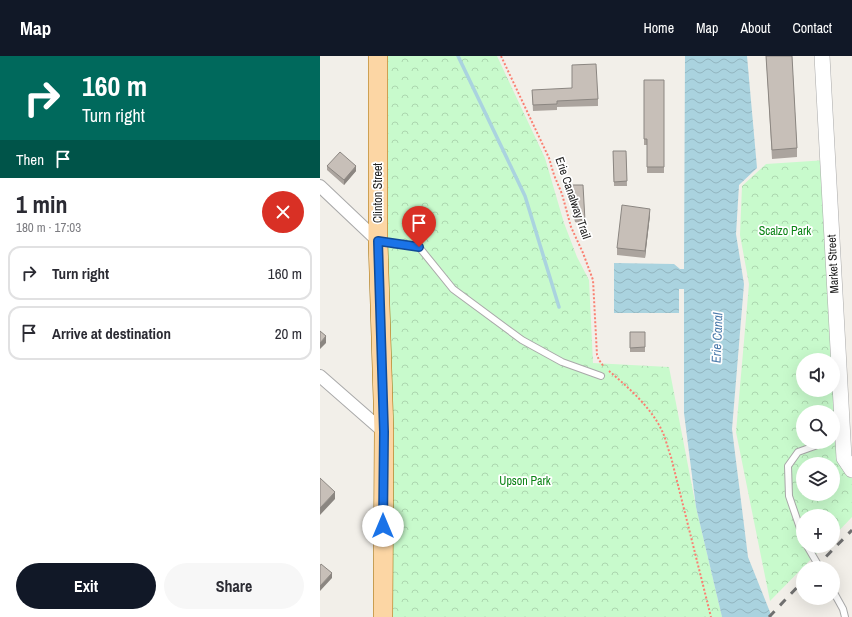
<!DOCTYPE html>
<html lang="en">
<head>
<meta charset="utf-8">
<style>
  :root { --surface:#fff; --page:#f7f7f7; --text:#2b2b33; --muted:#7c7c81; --line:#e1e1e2; --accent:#111827 }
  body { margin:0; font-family:"Archivo Narrow",sans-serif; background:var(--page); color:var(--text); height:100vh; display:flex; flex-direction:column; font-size:15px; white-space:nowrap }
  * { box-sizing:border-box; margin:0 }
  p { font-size:13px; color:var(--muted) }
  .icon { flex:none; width:22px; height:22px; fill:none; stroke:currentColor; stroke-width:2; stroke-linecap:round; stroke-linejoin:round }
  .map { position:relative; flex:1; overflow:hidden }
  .panel { display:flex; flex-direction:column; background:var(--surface); width:320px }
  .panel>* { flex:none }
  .hud { background:#00695c; color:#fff; overflow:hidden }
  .tools { position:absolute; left:476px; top:297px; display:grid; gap:8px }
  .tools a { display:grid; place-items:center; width:44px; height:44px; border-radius:50%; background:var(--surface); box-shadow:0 4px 16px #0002; font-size:20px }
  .pin { position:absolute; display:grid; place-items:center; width:34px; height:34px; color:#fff; margin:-41px -17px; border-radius:50% 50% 50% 0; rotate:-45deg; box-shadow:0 0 4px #0007 }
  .pin .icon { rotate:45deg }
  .me { position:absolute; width:44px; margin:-22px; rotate:0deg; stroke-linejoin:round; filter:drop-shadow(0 0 3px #0008) }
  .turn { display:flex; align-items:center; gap:14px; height:84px; padding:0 16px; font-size:18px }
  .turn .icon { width:52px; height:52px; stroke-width:2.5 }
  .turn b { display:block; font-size:28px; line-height:34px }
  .then { display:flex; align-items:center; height:38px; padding:0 16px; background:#0003; gap:8px; font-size:15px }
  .round { display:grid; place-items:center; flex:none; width:42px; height:42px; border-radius:21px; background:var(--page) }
  .overview { display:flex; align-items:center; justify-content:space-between; height:68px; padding:0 16px }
  h1 { font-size:24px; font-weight:700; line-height:30px }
  .cta { display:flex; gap:8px; margin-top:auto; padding:8px 16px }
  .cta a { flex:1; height:46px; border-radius:24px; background:var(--accent); color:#fff; font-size:16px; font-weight:700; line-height:46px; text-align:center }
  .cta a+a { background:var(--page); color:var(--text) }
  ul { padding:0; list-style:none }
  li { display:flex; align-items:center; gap:12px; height:54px; margin:0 8px 6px; padding:0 8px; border:2px solid var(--line); border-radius:12px }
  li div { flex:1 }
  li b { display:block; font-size:15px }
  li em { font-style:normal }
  header { display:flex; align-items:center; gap:24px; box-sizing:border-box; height:56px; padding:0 20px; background:var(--accent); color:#fff }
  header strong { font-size:19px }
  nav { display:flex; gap:22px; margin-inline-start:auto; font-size:14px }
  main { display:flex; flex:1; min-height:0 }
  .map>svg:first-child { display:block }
  .park { fill:url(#park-crowns); fill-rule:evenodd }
  .water { fill:url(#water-waves) }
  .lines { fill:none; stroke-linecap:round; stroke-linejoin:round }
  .stream { stroke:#aad3df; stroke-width:3.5 }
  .service-casing { stroke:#a9a9a9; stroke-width:8 }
  .minor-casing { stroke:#a9a9a9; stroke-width:14 }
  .tertiary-casing { stroke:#a9a9a9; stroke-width:16 }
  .primary-casing { stroke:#a06b00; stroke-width:20 }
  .path { stroke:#fa8072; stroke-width:2; stroke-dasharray:2 2; stroke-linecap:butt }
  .service { stroke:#fff; stroke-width:6 }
  .minor { stroke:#fff; stroke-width:12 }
  .tertiary { stroke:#fff; stroke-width:15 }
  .primary { stroke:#fcd6a4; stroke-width:19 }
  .rail { stroke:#707070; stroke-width:3; stroke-dasharray:8 8; stroke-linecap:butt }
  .wall { fill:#aba49e }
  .shaded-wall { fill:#8b8681 }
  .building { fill:#c7bfb8; stroke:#8b8681 }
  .route-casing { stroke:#114b97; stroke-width:10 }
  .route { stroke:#1a73e8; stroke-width:7 }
  .labels { text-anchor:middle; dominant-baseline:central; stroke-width:3.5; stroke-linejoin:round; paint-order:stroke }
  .street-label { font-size:12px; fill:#222; stroke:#fff }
  .park-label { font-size:12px; fill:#0c8416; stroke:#fff }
  .water-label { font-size:13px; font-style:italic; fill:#4a7aab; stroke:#fff }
</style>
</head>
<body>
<header>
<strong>Map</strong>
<nav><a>Home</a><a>Map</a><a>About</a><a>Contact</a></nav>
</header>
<main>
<section class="panel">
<div class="hud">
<div class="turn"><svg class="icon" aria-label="right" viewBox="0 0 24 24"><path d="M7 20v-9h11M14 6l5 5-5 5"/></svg><div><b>160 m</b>Turn right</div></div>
<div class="then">Then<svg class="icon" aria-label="arrive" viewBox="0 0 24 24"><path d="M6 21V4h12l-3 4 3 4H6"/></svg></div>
</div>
<div class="overview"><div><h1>1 min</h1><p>180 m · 17:03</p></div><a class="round" style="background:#d93025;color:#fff"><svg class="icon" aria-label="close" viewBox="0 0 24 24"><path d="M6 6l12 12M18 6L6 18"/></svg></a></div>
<ul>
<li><svg class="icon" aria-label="right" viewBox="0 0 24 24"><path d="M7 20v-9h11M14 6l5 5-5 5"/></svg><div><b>Turn right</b></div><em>160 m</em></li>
<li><svg class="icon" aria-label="arrive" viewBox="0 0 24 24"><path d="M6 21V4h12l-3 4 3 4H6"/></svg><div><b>Arrive at destination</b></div><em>20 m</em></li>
</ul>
<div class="cta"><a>Exit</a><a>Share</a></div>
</section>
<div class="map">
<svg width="532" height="561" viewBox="0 0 532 561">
  <defs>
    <pattern id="park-crowns" width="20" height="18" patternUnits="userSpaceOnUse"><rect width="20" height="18" fill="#c8facc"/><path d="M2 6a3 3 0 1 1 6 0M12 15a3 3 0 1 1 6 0" fill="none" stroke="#acd6af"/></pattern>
    <pattern id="water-waves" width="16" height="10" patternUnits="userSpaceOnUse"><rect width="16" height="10" fill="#aad3df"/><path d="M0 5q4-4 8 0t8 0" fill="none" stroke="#92b5bf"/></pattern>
  </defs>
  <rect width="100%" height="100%" fill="#f2efe9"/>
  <!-- park -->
  <path class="park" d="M60,0H177L225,102L244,167L257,201L269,224L273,307L349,311L376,451L402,561H72Z
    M507,104L532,421V461L513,481V460H483V490H504L450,545L416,376L429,228L420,179L422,130L446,108ZM483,304H513V334H483ZM483,356H513V386H483ZM483,408H513V438H483Z"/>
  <!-- water -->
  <path class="water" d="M365,0H427L437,112L419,129L416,178L424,228L412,373L428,501L452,561H402L376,451L364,357V233H359V257H294V207L354,208L360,213H364Z"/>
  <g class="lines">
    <!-- stream -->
    <path class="stream" d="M138,0L205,140L239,251"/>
    <!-- service casing -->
    <g class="service-casing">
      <path id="service" d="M60,185L99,191L133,233L202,284L242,306L281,320
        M483,481L469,440L468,410L478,396L506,386
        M487,490L500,512
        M513,535L523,553L525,561"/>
    </g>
    <!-- minor casing -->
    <g class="minor-casing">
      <path id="minor" d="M0,130L58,185
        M0,320L64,376"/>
    </g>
    <!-- tertiary casing -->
    <g class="tertiary-casing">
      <path id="tertiary" d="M502,0L524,402L532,414"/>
    </g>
    <!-- primary casing -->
    <g class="primary-casing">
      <path id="primary" d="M58,0V185L64,376L63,561"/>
    </g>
    <!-- path -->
    <path class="path" d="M181,0L229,102L234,119L242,138L251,171L263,197L273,224L277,299L279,304L284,311
      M289,315C309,332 332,352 343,377C346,384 348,393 351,401L391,561"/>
    <!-- service -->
    <use href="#service" class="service"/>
    <!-- minor -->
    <use href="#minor" class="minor"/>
    <!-- tertiary -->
    <use href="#tertiary" class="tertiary"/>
    <!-- primary -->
    <use href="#primary" class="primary"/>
    <!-- rail -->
    <path class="rail" d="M495,512L532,474
      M449,561L483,525"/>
  </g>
  <!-- wall -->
  <path class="wall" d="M446,0H472L477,92V101L452,103Z
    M324,24H344V117H327V89H324Z
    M212,34L278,43V50L237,51V54L213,55Z
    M293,95H306L307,130H294Z
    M7,110L36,115L24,129L7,114Z
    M248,129L265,165V169L255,166L248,134Z
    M330,159L325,202L297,199V192Z
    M310,276H325V296H310Z"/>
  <!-- shaded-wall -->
  <path class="shaded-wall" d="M36,110V115L24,129V124Z
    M330,153V159L325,202V195Z
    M6,280V287L0,293V287Z
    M15,436V443L0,459V452Z
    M12,517V522L0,535V530Z"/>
  <!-- building -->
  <path class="building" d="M446,0H472L477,92L452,94Z
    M276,8L278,43L237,45V48L213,49L212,34L252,32V9Z
    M324,24H344V111H327V83H324Z
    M293,95H306L307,125L294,126Z
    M20,96L36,110L24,124L7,110Z
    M248,129H263L265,165L255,161Z
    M302,149L330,153L325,195L297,192Z
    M0,275L6,280L0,287Z
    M310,276H325V291L310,292Z
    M0,422L15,436L0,452Z
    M1,508L12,517L0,530V510Z"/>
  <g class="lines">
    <!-- route casing -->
    <g class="route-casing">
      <path id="route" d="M63,470L64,376L58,185L99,191"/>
    </g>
    <!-- route -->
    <use href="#route" class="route"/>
  </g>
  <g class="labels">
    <!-- street labels -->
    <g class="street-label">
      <text transform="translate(58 137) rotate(-90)">Clinton Street</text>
      <text transform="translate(253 142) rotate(71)">Erie Canalway Trail</text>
      <text transform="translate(513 208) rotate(-93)">Market Street</text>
    </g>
    <!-- park labels -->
    <g class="park-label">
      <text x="465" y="175">Scalzo Park</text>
      <text x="205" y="425">Upson Park</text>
    </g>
    <!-- water labels -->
    <g class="water-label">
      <text transform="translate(397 282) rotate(-88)">Erie Canal</text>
    </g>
  </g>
</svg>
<div class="tools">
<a><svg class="icon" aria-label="sound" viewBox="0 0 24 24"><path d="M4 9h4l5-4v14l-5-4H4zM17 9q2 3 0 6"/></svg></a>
<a><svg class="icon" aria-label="search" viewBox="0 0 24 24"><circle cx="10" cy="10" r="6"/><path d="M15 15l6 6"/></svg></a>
<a><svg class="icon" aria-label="layers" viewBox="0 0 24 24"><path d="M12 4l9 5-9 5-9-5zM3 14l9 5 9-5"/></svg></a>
<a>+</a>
<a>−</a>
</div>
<div class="pin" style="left:99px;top:191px;background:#d93025"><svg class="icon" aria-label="arrive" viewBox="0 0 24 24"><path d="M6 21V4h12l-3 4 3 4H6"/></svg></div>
<svg class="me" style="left:63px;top:470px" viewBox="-20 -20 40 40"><circle r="19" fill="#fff"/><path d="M0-13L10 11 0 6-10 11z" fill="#1a73e8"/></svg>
</div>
</main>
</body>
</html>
